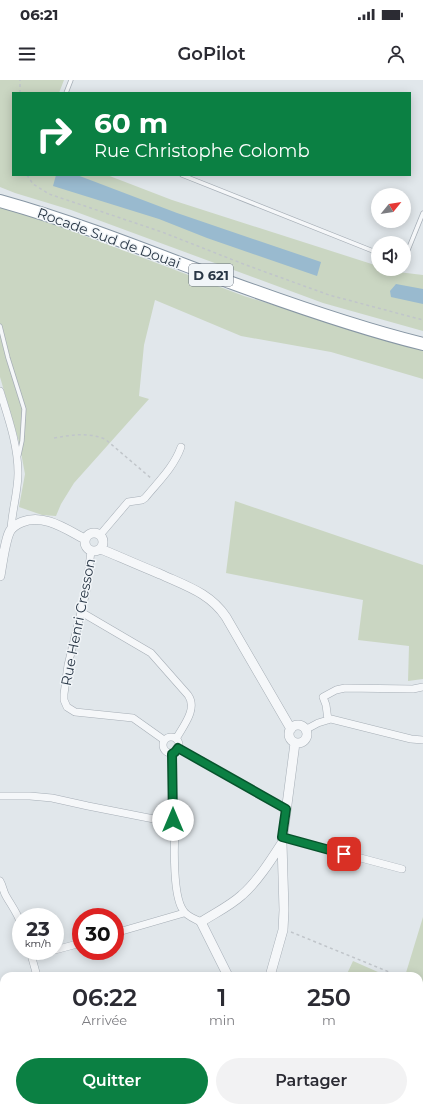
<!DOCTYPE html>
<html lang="fr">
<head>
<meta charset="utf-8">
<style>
  :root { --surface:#fff; --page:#f2f2f3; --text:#2b2b33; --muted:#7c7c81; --accent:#0b8043 }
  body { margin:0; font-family:Montserrat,sans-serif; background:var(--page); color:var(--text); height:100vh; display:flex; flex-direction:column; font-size:15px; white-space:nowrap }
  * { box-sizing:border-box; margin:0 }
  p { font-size:13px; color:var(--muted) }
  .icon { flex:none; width:22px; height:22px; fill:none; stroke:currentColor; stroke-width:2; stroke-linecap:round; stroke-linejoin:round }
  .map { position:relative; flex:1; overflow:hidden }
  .sheet { position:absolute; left:0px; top:892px; width:423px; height:140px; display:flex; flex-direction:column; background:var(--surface); border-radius:12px 12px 0 0; box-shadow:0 2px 10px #0003 }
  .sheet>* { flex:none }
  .top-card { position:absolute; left:12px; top:12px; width:399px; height:84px; border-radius:0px; box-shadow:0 2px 10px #0003; background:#0b8043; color:#fff; overflow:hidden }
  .needle { width:26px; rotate:60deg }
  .tools { position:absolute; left:371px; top:108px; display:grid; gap:8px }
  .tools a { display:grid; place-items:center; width:40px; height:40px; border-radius:50%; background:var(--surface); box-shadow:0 2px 10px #0003; font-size:20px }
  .speed { position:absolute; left:12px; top:828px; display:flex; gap:8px; font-size:20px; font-weight:700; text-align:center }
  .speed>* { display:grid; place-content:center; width:52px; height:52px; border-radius:50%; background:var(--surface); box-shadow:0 2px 10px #0003; line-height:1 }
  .speed small { font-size:10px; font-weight:400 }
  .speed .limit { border:6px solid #d22; background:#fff; color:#111 }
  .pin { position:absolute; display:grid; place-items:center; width:34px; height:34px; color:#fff; margin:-17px; border-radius:8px; box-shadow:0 2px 6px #0006 }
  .me { position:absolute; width:44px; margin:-22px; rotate:0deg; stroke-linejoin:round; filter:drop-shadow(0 0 3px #0008) }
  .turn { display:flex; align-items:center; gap:14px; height:84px; padding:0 16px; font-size:18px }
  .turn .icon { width:52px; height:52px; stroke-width:2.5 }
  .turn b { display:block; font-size:28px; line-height:34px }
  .eta { display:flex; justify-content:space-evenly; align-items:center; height:68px; text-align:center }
  .eta b { font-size:24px; font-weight:600; line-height:28px }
  .cta { display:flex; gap:8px; margin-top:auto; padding:8px 16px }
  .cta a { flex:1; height:46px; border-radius:24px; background:var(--accent); color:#fff; font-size:16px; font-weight:600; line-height:46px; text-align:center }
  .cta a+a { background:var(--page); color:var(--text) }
  .status { display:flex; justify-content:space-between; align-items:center; height:28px; padding:0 20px; background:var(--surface); direction:ltr }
  .status svg { height:11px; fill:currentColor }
  header { display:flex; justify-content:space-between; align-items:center; height:52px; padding:0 16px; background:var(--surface); font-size:18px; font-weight:600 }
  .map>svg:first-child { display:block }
  .green { fill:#cad6c2 }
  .water { fill:#99bacf }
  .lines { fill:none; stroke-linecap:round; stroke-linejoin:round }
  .service-casing { stroke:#a6aeb6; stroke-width:5 }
  .minor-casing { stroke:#a6aeb6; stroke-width:8 }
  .tertiary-casing { stroke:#a6aeb6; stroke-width:10 }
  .trunk-casing { stroke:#8796a4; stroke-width:14 }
  .path { stroke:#c0c5ca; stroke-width:1.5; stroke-dasharray:3 3; stroke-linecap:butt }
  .service { stroke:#f5f7f9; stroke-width:3.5 }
  .minor { stroke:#f5f7f9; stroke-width:7 }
  .tertiary { stroke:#f5f7f9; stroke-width:9 }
  .trunk { stroke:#fff; stroke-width:12 }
  .route-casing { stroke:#07532c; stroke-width:10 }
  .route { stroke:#0b8043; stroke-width:7 }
  .labels { text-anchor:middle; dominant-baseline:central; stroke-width:3; stroke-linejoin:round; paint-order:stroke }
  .shield { fill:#f1f5f8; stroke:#646f7b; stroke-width:1 }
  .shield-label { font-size:13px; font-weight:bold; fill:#283645 }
  .street-label { font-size:14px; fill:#283645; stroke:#f1f5f8 }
</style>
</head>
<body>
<div class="status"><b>06:21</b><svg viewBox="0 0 49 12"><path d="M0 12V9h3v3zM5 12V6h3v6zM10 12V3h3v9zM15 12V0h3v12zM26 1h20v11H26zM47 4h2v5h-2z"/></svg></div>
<header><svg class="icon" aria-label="menu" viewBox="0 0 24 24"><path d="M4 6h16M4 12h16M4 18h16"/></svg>GoPilot<svg class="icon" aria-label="person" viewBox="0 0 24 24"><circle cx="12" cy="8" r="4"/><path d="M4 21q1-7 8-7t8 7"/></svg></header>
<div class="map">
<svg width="423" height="1032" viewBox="0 0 423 1032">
  <rect width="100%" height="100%" fill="#e1e7eb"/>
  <!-- green -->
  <path class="green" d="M0,0H64L59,13H13V95H107L172,120L378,186V189H388L398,192L423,195V251L323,223L71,130L15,113L0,107Z
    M0,126L11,128L244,216L388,260L423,268V299L331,272L241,256L155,220L144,265L139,316L149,319L74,403L61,424L56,436L42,435L19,427L25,394L19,362L0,297Z
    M235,421L423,485V599L408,601L409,566L358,560L363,520L226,493Z
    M423,837V971L419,969V896H405Z
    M353,881L387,896H346Z
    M93,1028H252L249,1032H89Z"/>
  <!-- water -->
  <path class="water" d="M56,95H77L177,133L321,182L317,196L207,158L159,139L53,106Z
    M396,204L423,209V224L391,217L390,211Z"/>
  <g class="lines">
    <!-- service casing -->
    <g class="service-casing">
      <path id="service" d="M66,13L71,0
        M182,95L378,173
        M404,174L408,170L423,133
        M0,246L8,278L24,329L22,361L19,375
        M0,1010L4,1014
        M18,1028L21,1032"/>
    </g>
    <!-- minor casing -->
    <g class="minor-casing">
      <path id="minor" d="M0,311C8,337 18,365 18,393C18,412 12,430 11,449
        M100,455L128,422L142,420L145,418C158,402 174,387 181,367
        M91,471L86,512L68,585L64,614V620L67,627L75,632L133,638L164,660
        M81,532L151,573L188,615C198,629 183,646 176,659
        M328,640L326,625L323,617L336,610L345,608L413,609L423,607
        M305,650L318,643L331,639L411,659L423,660
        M163 665a8 8 0 1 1 16 0a8 8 0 1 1-16 0Z
        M178,668L286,729
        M172,674L173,746L175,750C174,768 173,816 183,830C186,836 195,839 201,842
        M0,716H30L52,718L88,726L164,741L173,746
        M282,757L402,789
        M0,801C3,806 3,811 6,816C11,825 18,834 21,844
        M115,853L184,833
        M55,870L81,863
        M30,871L37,896
        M32,877L51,871"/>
    </g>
    <!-- tertiary casing -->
    <g class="tertiary-casing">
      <path id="tertiary" d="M85 462a9 9 0 1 1 18 0a9 9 0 1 1-18 0Z
        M101,469C120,477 140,486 160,494C186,506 210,513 226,537L291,649
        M0,496C2,485 5,460 10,451C13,446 17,444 22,442C44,433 67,450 85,459
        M289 654a9 9 0 1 1 18 0a9 9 0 1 1-18 0Z
        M228,896L201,842C215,833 230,826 242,815C257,802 271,780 282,763
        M270,896L283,850L284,830L282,763L295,663
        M327,1028L333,1032"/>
    </g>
    <!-- trunk casing -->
    <g class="trunk-casing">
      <path id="trunk" d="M0,121C79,143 155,174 232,203C295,226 358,248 423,264"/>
    </g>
    <!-- path -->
    <path class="path" d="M20,13V0
      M27,95L33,104L49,114L162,152L246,185L329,215L423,240
      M54,358C72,355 87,352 105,359L152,399
      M291,852L399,896
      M419,914L423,921"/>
    <!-- service -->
    <use href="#service" class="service"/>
    <!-- minor -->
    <use href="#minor" class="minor"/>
    <!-- tertiary -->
    <use href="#tertiary" class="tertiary"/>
    <!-- trunk -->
    <use href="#trunk" class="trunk"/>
  </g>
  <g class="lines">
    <!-- route casing -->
    <g class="route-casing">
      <path id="route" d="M173,740L172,674L175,672L178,668L286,729L282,757L344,774"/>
    </g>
    <!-- route -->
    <use href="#route" class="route"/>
  </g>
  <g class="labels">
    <!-- shield labels -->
    <rect class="shield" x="189" y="184" width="44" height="22" rx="3"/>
    <g class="shield-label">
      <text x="211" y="195">D 621</text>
    </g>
    <!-- street labels -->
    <g class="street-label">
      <text transform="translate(109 158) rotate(20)">Rocade Sud de Douai</text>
      <text transform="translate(78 542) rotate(-79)">Rue Henri Cresson</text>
    </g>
  </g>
</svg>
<div class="tools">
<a><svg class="needle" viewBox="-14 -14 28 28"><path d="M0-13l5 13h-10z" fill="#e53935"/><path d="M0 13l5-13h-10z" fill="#7c7c81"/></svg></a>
<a><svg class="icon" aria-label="sound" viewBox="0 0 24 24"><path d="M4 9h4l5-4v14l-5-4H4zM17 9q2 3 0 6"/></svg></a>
</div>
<div class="speed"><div>23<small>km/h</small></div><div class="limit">30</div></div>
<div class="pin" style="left:344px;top:774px;background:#d93025"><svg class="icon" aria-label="arrive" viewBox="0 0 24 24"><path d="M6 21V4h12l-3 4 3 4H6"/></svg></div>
<svg class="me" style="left:173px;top:740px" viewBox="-20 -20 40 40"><circle r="19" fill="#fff"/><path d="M0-13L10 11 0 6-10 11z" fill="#0b8043"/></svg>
<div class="top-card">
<div class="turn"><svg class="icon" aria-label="right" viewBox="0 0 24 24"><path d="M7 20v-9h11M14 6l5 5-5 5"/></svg><div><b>60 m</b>Rue Christophe Colomb</div></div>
</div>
<section class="sheet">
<div class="eta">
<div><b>06:22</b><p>Arrivée</p></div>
<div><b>1</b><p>min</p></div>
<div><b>250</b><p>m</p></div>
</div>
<div class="cta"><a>Quitter</a><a>Partager</a></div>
</section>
</div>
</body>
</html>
